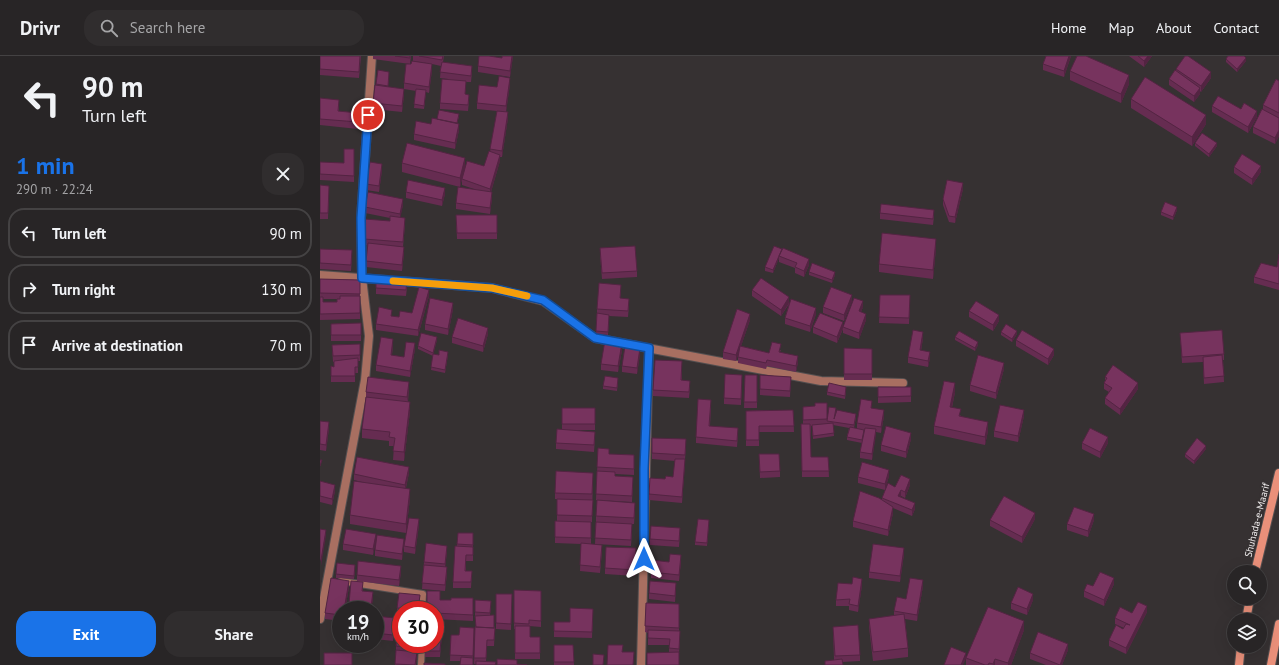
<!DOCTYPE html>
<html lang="en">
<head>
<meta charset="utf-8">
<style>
  :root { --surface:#282526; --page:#302d2e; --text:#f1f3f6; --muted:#a5a5a7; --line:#444243; --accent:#1a73e8 }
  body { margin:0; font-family:"PT Sans",sans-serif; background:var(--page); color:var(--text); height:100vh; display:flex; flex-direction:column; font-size:15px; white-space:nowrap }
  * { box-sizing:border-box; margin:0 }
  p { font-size:13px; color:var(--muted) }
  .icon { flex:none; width:22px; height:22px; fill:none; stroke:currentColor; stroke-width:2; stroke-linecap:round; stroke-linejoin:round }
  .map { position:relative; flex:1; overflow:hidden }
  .sheet { display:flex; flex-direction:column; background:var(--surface); width:320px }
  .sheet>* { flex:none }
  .hud { background:#282526; color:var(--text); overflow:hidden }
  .controls { position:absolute; left:907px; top:509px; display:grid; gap:8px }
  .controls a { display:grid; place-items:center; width:40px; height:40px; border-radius:50%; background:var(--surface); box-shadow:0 4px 16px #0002,0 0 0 1px var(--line); font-size:20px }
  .speed { position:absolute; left:12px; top:545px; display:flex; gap:8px; font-size:20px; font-weight:700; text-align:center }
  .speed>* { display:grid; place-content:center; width:52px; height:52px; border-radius:50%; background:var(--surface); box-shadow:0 4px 16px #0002,0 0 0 1px var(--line); line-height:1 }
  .speed small { font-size:10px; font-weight:400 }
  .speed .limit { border:6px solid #d22; background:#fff; color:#111 }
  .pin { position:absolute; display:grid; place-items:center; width:34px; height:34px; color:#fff; margin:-17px; border:2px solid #fff; border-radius:50%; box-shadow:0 1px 4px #0007 }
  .me { position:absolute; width:44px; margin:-22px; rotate:0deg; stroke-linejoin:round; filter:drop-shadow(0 0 3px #0008) }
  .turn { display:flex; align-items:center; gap:14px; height:84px; padding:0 16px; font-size:18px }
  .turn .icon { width:52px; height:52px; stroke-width:2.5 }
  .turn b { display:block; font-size:28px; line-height:34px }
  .round { display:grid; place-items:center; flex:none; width:42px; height:42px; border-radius:16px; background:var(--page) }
  .headline { display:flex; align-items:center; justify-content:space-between; height:68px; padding:0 16px }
  h1 { font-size:24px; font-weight:600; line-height:30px; color:var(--accent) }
  .cta { display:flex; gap:8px; margin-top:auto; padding:8px 16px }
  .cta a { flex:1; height:46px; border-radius:16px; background:var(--accent); color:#fff; font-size:16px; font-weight:600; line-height:46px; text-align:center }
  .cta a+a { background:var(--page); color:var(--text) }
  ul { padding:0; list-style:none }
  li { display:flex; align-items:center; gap:12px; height:50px; margin:0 8px 6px; padding:0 8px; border:2px solid var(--line); border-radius:16px }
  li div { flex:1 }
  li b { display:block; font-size:15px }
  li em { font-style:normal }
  header { display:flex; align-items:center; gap:24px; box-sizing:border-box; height:56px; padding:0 20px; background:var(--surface); border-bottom:1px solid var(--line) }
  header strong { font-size:19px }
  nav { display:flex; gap:22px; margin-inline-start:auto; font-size:14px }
  .search { width:280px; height:36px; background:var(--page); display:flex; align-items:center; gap:10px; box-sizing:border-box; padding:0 14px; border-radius:16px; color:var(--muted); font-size:15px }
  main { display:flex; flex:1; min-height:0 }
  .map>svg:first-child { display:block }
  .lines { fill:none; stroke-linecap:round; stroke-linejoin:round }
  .service-casing { stroke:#544f50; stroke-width:8 }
  .minor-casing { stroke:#544f50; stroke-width:10 }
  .secondary-casing { stroke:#544f50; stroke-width:10 }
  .service { stroke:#a86f61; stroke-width:6 }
  .minor { stroke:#a86f61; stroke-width:8 }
  .secondary { stroke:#ea907a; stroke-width:8 }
  .wall { fill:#662c51; fill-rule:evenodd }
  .shaded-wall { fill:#532442 }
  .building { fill:#77335e; stroke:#532442 }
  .route-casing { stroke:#114b97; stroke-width:10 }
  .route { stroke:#1a73e8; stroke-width:7 }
  .slow { stroke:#f59e0b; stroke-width:7 }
  .labels { text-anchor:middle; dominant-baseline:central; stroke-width:4; stroke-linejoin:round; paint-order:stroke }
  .street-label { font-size:10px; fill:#f1eeee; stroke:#363132 }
</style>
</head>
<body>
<header>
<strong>Drivr</strong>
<div class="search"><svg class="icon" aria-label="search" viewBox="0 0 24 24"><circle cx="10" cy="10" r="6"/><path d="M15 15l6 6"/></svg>Search here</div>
<nav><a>Home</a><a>Map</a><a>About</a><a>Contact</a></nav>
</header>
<main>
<section class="sheet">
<div class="hud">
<div class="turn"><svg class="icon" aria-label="left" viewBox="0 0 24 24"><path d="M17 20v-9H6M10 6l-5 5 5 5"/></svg><div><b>90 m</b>Turn left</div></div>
</div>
<div class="headline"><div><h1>1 min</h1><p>290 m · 22:24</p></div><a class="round"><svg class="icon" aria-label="close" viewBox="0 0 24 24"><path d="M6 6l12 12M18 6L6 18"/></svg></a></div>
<ul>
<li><svg class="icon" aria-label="left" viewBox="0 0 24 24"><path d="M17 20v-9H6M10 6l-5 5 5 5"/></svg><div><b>Turn left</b></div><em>90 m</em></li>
<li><svg class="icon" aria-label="right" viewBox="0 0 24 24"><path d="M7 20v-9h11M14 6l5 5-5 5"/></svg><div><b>Turn right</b></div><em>130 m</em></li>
<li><svg class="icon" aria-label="arrive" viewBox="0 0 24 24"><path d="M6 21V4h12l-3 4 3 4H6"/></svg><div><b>Arrive at destination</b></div><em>70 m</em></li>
</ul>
<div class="cta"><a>Exit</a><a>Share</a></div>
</section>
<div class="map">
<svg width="959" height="609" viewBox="0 0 959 609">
  <rect width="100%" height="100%" fill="#363132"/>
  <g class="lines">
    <!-- service casing -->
    <g class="service-casing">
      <path id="service" d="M21,525L103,538L102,554
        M101,609L102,588"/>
    </g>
    <!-- minor casing -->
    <g class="minor-casing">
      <path id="minor" d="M0,219L66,224
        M78,225L172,232L223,245L275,282L501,325L583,327
        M0,563L45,324L49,280L42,222L41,162L52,0
        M321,609L329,292"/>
    </g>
    <!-- secondary casing -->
    <g class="secondary-casing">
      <path id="secondary" d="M935,516L959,417
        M926,564L930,542
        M919,609L921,590
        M951,609L959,568"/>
    </g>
    <!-- service -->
    <use href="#service" class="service"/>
    <!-- minor -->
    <use href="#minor" class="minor"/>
    <!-- secondary -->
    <use href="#secondary" class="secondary"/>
  </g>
  <!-- wall -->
  <path class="wall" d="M0,0H41L39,22L0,19Z
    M53,0H91L90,8L53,3Z
    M93,0H124L123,6L152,16L151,26H146L145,38L149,45L148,55L120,53V47L128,23L120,22L121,10L112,8V14L109,37L106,36L104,53L94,52L96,35L84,33V39L82,56L53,53V47L58,14L69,19L68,31L84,33V27L91,8L106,7L93,5Z
    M182,0H193L190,21L158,16V10L182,2Z
    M751,0L744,21L723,14V8Z
    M809,0H832L824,11Z
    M906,3L926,5L917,16L906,6Z
    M856,13L891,22L881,36L880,35V38L874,46L849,29V23L856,15Z
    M750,15L809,28L801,47L750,24Z
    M959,25V80L955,88L933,77V71L943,54V49Z
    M190,28L186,56L188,62L182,101H180V105L171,136L172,142L170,158L136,153V147L154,133L142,129V123L164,110L170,96L177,55L157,53V47L177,31Z
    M0,42L19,50V56L38,63V73L0,69Z
    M811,43L886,68L872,90L811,52Z
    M892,50L921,53L937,61L928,77L892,56Z
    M139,61L137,67L139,74L135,93L94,84V78L111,68L117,63Z
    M875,87L897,90L889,101L875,90Z
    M34,93V126L0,124V106L24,107Z
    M82,107L145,111L140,131L82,116Z
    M914,111L941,116L932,129L914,117Z
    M62,114L59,136L46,134V128Z
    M0,129L9,130L8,163H0Z
    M643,133L635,167L629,166L623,149V143Z
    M86,136L125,138L122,150L86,142Z
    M83,149L80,161L85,168L83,191L84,197L82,215L46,211L47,189H44V183L70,165V162L45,157V151Z
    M857,154L853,164L841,159V156Z
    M560,157L614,160L613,169L560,163Z
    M136,159H177V183H137Z
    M616,192L613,223L559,216V208Z
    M0,193L32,200L31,215L0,213Z
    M462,194L489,209L484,221L475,217V212L459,206V202L453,217L445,215V211Z
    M280,198L317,215V221L282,223Z
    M959,198V234L934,227V221L957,211Z
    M489,216L515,219L512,227L489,219Z
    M0,223L40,224V263L0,264ZM3,243H17V246H3Z
    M87,231L86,240L56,238V232Z
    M432,234L469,247L496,258L490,276L465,268V262L469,248L461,260L432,240Z
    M301,235L300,242L309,249L308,261L289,260L288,279L276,278L277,259V253Z
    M560,239H590L589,268L559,267Z
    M109,240L98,280L56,274V268L72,260L79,261L92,257Z
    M532,245L524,265L503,257V251Z
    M543,251L541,256L546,264L539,283L523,277V273L517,287L493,277V271H523Z
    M133,253L128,279L105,274V268Z
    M649,255L679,265L673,275L649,261Z
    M430,264L421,290L449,297L461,294L460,296L478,306L476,316L447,310L446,313L418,307V301L419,296L416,305L403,303V296Z
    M41,267V285H11V268Z
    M681,276L697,278L692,286L681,279Z
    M860,277L904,298V304H903L904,326L884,328L883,306L862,307Z
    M168,278L163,296L132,287V281Z
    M635,281L658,289L655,295L635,284Z
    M603,282L601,295L610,302L608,311L588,307V301Z
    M117,284L113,298L119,299H128L125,317L111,314L113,300L98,293V290Z
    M696,284L734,299L728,309L696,290Z
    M40,288V305H38V317H35V326H11V310L14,311V306H13L12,289Z
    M73,290L72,299L84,301L95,293L90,321L56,315V309Z
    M524,292L552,293V324H524Z
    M302,294L298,316L281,314V308Z
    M320,298L317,318L302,316V310Z
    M362,311V324L370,331L369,342L333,340V334Z
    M684,313L676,343L650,335V329Z
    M425,319H437V352H424Z
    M440,319L471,321L470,341L440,339Z
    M785,321L818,333L800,359L785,348V342L789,336L784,333V327L785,325Z
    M298,325L297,335L283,333V330Z
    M422,325L421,349L404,348V342Z
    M558,331H591V346L558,347Z
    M89,332L88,346L90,355L84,405L73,404L74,390H69V385L42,382V373L46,341V336Z
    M526,334L525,343L507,339V336Z
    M635,336L632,352L641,360L668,375L665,389L614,378V370Z
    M507,347V367V365L516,355L515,360L536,361L534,372H537V367L551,352L564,360L561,377L556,376L552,404L540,402V396L542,387L527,384V381L529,372L513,369L514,380L493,383L492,370H491V401H508L509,421H482L481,368H483V351L495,350Z
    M391,350L390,370L418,378L417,391L376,387V381Z
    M242,352H275V374H253L275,382L274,396L236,393V387L242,373Z
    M473,354L474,376H439V390H426V355Z
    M704,360L698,386L674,381V375Z
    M0,365L9,372L6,395L0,394Z
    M332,382L366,389L362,447L329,444V438L345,423L353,421L355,405L332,403Z
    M591,383L586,402L561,395V389Z
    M762,387H788L780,402L762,393Z
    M278,392L289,398L314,399V419L295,418V420L313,421L312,446L276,444Z
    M886,393L874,408L865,401V398Z
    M439,398L460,415V421L440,422Z
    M89,417L86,432L90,442L86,477L30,468V459L46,427L34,424V418Z
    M273,417L272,466H271V488L282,495L280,517L260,515L261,488L235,487V465L267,466L237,465V443H235V437Z
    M569,420L565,434L538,427V421Z
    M0,425L15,435L12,449L0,446Z
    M590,429L585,442L581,440L580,441L595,453L592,460L573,452V457L568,480L533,471V465L562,443V442L575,431Z
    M315,453L314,468H300L312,474L311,490L275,488L276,466V460Z
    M715,463L702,487L670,470V464Z
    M774,464L768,481L747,474V468Z
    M389,467L387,490L375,489V486Z
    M99,469L95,498L84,496V490Z
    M153,477V505H146V515H152L151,532H133V526L137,488Z
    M360,478L359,491L330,489V483Z
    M84,483L82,504L55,500V494Z
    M56,484L53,499L23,494V488Z
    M127,496L125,511L127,517L125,535L102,533L104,506Z
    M316,498L315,520L285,518V512Z
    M584,498L580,526L549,522V516Z
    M361,505L359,525L331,522V516L349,506Z
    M35,513L34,523L16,522V518Z
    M81,516L79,530L37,525V519Z
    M794,528L784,550L764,541V535L773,530Z
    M542,529L538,556L529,554V550H516V544Z
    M603,530L597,565L585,563L588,592V601L553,605L549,571V563L574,560V555L586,543Z
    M29,531L25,554H21V565L5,563V557Z
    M43,532V535L53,542L51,554H29V548Z
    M356,533L355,546L329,543V537Z
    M194,534L221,535V571L209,570L210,581H220V603H195V573H194Z
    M176,538H192L191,574L176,573Z
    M153,542V565L115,563V554L120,544H131Z
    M155,544L171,545L170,560L175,572L174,590H167L166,605L156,608H154L155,571L165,560H155Z
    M713,544L707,559L691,553V547Z
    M100,545L99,554H81V559L77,558V552Z
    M326,547L359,548V575H360L359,599L349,597V589H328V577L325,576Z
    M273,553L272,582L234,581V566H250Z
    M827,556L806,598L789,590V584L804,572L795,568V562L812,557Z
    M55,560L75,568L73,585L55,583Z
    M513,571L540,599V605L522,606L514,604Z
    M154,572L153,602L141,605H130L131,579H139Z
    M704,574L691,609H646V602Z
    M122,579L120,601H105V595Z
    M30,588H48V589Z
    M81,588H98L96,609H75L76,596V590Z
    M234,589H253L254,609H234Z
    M748,594L742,609H726L710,603V597Z"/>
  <!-- shaded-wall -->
  <path class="shaded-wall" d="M192,0H193L190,21V15Z
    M749,0H751L744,21V15Z
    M828,0H832L824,11V5Z
    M926,2V5L917,16V13Z
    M112,8V14L109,37V31Z
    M891,16V22L881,36V30Z
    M809,19V28L801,47V38Z
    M190,22V28L186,56V50Z
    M880,32V38L874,46V40Z
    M84,33V39L82,56V50Z
    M937,55V61L928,77V71Z
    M188,56V62L182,101V95Z
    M886,59V68L872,90V81Z
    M139,68V74L135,93V87Z
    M959,74V80L955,88V82Z
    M897,87V90L889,101V98Z
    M180,99V105L170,139V133Z
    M145,102V111L140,131V122Z
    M62,108V114L59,136V130Z
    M941,110V116L932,129V123Z
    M643,127V133L635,167V161Z
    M125,132V138L122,150V144Z
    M172,136V142L170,158V152Z
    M83,143V149L80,164V158Z
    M857,151V154L853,164V161Z
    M616,183V192L613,223V214Z
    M84,191V197L82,215V209Z
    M462,193V196L459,200V202L453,217V214Z
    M489,203V209L484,221V215Z
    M515,216V219L512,227V224Z
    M109,234V240L98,280V274Z
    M532,239V245L524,265V259Z
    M469,241V247L461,260V254Z
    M543,245V251L539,261V255Z
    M133,247V253L128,279V273Z
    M496,252V258L490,276V270Z
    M430,258V264L416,305V299Z
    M546,258V264L539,283V277Z
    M679,259V265L673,275V269Z
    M523,266V272L517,287V281Z
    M168,272V278L163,296V290Z
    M697,275V278L692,286V283Z
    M603,276V282L600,300V294Z
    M117,281V284L113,300V297Z
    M73,283V290L71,305V299Z
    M658,286V289L655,295V292Z
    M95,287V293L90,321V315Z
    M302,287V294L298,316V310Z
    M320,292V298L317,318V312Z
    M734,293V299L728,309V303Z
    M128,296V299L125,317V314Z
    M610,296V302L608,311V305Z
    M478,300V306L476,316V310Z
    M684,307V313L676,343V337Z
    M89,326V332L87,347V341Z
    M635,327V336L630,360V351Z
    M818,327V333L800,359V353Z
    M90,346V355L84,405V396Z
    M564,354V360L561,377V371Z
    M704,354V360L698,386V380Z
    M9,366V372L6,395V389Z
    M668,366V375L665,389V381Z
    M556,373V379L552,404V398Z
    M591,377V383L586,402V396Z
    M788,381V387L780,402V396Z
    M886,390V393L874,408V405Z
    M365,403V409L362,447V441Z
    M89,411V417L85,435V429Z
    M569,414V420L565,434V428Z
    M590,423V429L585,442V436Z
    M15,429V435L12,449V443Z
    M90,433V442L86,477V468Z
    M581,434V440L578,446V440Z
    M595,447V453L592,460V454Z
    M573,451V457L568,480V474Z
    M715,457V463L702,487V481Z
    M774,458V464L768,481V475Z
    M99,463V469L95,498V492Z
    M6,474V480L1,510V504Z
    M56,478V484L53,499V493Z
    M84,483V489L82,504V498Z
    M127,490V496L125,514V508Z
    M584,492V498L580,526V520Z
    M361,499V505L359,525V519Z
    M81,510V516L79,530V524Z
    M127,511V517L125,535V529Z
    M794,522V528L784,550V544Z
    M542,523V529L538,556V550Z
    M603,524V530L597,565V559Z
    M29,525V531L25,554H24Z
    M356,527V533L355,546V540Z
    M53,536V542L51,554V551Z
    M713,538V544L707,559V553Z
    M827,550V556L806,598V592Z
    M75,562V568L73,585V579Z
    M704,565V574L691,609H688V607Z
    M748,588V594L742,609H740Z
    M646,597V603L643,609H641Z
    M675,603V609H673Z"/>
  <!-- building -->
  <path class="building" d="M0,0H40L39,16L0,13Z
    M75,0H90V2Z
    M99,0H123L122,4Z
    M159,0H169L182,2V0H192L190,15L158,10Z
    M726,0H749L744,15L723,8Z
    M757,0H766L809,19L801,38L750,15Z
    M818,0H828L824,5Z
    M865,0H868L891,16L881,30L856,13Z
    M908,0H924L926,2L917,13L906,3Z
    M92,5L112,8L109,31L84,27L86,8H91Z
    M122,6L152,10L151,20L120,16Z
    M58,14L69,16L68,30L56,28Z
    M855,14L880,32L874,40L849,23Z
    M179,20L190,22L186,50L157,47L159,29L177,31Z
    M825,21L886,59L872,81L811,43Z
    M122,23L146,25L145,38L149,39L148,49L120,47Z
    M956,23L959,25V57L943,49Z
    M55,29L84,33L82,50L53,47Z
    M96,33L106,34L104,50L94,48Z
    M898,40L921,53L924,47L937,55L928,71L892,50Z
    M0,42L19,44L18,55L38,57V66L0,63Z
    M942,53L959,62V74L955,82L933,71Z
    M119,54L139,58L137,67L117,63Z
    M177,55L188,56L182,95L170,93Z
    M112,62L139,68L135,87L94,78L96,65L111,68Z
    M882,77L897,87L889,98L875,87Z
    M87,87L145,102L140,122L82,107Z
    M24,93H34V120L0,118V106L24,107Z
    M169,95L180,99L170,133L142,123L147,105L164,110Z
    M922,98L941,110L932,123L914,111Z
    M50,106L62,108L59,130L46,128Z
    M88,124L125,132L122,144L86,136Z
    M627,124L643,127L635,161L629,160L623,143Z
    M0,129L9,130L8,157H0Z
    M138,131L172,136L170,152L136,147Z
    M48,136L83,143L80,158L45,151Z
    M845,146L857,151L853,161L841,156Z
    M561,148L614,154L613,163L560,157Z
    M136,159H177V177H137Z
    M70,160L85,162L83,186L44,183L45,163L70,165Z
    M562,177L616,183L613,214L559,208Z
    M48,187L84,191L82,209L46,205Z
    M315,190L317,215L282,217L280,192Z
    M454,190L462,193L453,214L445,211Z
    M463,192L489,203L484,215L475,211L477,207L459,200Z
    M0,193L32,194L31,209L0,207Z
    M959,198V228L934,221L941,207L957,211Z
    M492,207L515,216L512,224L489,216Z
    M441,222L469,241L461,254L432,234Z
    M0,223L40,224V238L0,237Z
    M56,223L87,225L86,234L56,232Z
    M279,227L301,229L300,242L309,243L308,255L277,253Z
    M99,231L109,234L98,274L56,268L59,251L72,254L71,260L79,261L80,255L92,257Z
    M511,231L532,239L524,259L503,251Z
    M560,239H590L589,262L559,261Z
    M20,240H40V257L0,258V241H3V246H17V243H20Z
    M110,242L133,247L128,273L105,268Z
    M534,242L543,245L539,255L546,258L539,277L523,271Z
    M471,243L496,252L490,270L465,262Z
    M656,245L679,259L673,269L649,255Z
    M417,253L430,258L416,299L403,296Z
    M277,257L289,259L288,276L276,275Z
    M500,257L523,266L517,281L493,271Z
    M138,262L168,272L163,290L132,281Z
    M41,267V279H11V268Z
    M686,268L697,275L692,283L681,276Z
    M593,274L603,276L600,294L610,296L608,305L588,301Z
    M702,274L734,293L728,303L696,284Z
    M902,274L904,298L862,301L860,277Z
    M639,275L658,286L655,292L635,281Z
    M101,277L117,281L113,297L98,290Z
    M61,281L73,283L71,299L84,301L86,286L95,287L90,315L56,309Z
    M285,284L302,287L298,310L281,308Z
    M452,286L461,288L459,296L478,300L476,310L447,304L446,307L418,301L420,290L449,297Z
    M40,288V299L13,300L12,289Z
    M305,290L320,292L317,312L302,310Z
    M524,292L552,293V318H524Z
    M119,294L128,296L125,314L111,311L113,298L119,299Z
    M658,299L684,307L676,337L650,329Z
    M902,299L904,320L884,322L883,301Z
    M38,302V311H35V320H11V310L14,311V305Z
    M335,304L362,305L361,324L370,325L369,336L333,334Z
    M793,309L818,327L800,353L785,342L792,332L784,327L787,322L785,321Z
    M405,318L422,319L421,343L404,342Z
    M425,319H437V346H424Z
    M440,319L471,321L470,335L440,333Z
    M285,320L298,322L297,332L283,330Z
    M48,321L89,326L87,341L46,336Z
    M624,325L635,327L630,351L641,353L639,360L668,366L665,381L614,370Z
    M509,327L526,331L525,340L507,336Z
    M558,331H591V340L558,341Z
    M46,341L90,346L84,396L73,395L75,382L69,381L70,376L42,373Z
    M378,343L391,344L389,370L418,372L417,385L376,381Z
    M541,343L552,345L551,352L564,354L561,371L537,367Z
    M495,347H507V363L483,364V351L495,350Z
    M680,349L704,354L698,380L674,375Z
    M509,351L516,352L514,363L517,354L536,358L534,369L507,365Z
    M242,352H275V368H242Z
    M473,354L474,370H439V384H426V355Z
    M0,365L9,366L6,389L0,388Z
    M513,367L514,377L493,380L492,369Z
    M481,368H490L491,401H508L509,415H482Z
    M566,370L591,377L586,396L561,389Z
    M530,371L544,374L542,384L527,381Z
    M545,372L556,373L552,398L540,396Z
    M770,372L788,381L780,396L762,387Z
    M237,373L275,376L274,389L236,387Z
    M332,382L366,383L365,399L332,397Z
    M877,382L886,390L874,405L865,398Z
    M278,392L289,393V398L314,399V413L277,411Z
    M439,398H459L460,415L440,416Z
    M37,401L89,411L85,429L34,418Z
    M355,403H365L362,441L329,438L330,422L345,423L346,420L353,421Z
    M0,404H2L0,410Z
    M542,406L569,414L565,428L538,421Z
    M236,415L273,417L272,438L235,437Z
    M277,415L295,416V420L313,421L312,440L276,438Z
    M581,419L590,423L585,436L581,434L578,440L595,447L592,454L562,442L568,427L575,431Z
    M0,425L15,429L12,443L0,440Z
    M34,425L90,433L86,468L30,459Z
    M540,435L559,442L573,451L568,474L533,465Z
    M684,440L715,457L702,481L670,464Z
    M237,443L273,444L272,460L237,459Z
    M277,444L315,447L314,462L276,460Z
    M754,451L774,458L768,475L747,468Z
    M89,462L99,463L95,492L84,490Z
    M378,463L389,464L387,487L375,486Z
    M235,465L271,466V482L235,481Z
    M276,466L312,468L311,484L275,482Z
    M331,470L360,472L359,485L330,483Z
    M0,473L6,474L1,504H0Z
    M26,473L56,478L53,493L23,488Z
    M138,477H153V489L137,488Z
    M57,479L84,483L82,498L55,494Z
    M106,487L127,490L125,508L104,506Z
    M261,487L282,489L280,511L260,509Z
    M553,488L584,492L580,520L549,516Z
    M135,490L153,491V499H146L145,515H152L151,526H133Z
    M286,491L316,492L315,514L285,512Z
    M350,498L361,499L359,519L331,516L332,504L349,506Z
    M38,505L81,510L79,524L37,519Z
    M17,507L35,509L34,520L16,518Z
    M104,509L127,511L125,529L102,527Z
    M780,516L794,522L784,544L764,535L767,528L773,530Z
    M533,521L542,523L538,550L529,548L530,543L516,544L518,527L532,528Z
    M11,522L29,525L24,554H21V559L5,557Z
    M590,522L603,524L597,559L574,555L577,541L586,543Z
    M31,525L43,526L42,535L53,536L51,551L29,548Z
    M330,525L356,527L355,540L329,537Z
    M698,531L713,538L707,553L691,547Z
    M194,534L221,535V565L209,564V568L194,567Z
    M107,535H120V544H131V542H153V559L115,557V554H107Z
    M79,537L100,539L98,554L77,552Z
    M176,538H192L191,568L176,567Z
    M155,544L171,545L170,557L155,556Z
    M818,546L827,550L806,592L789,584L796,569L803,573L806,568L810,569L795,562L800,551L812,557Z
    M326,547L359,548V572L325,570Z
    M668,551L704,565L688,607L675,603L673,608L669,607L668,609H665L646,602Z
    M250,552L273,553L272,576L234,575V566H250Z
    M584,558L588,592L553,596L549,563Z
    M174,559V572L156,571L155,560Z
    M55,560L75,562L73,579L55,577Z
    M538,569L540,599L515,600L513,571Z
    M195,570H210V581H220V597H195Z
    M140,571L154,572L153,600L130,599L131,579H139Z
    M155,571L175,572L174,584H167L166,602H154Z
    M115,572L122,573L120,595H105V588H115Z
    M328,574L360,575L359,593L349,592L350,583L328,582Z
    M718,576L748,588L740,609L710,597Z
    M77,578H81V588H97V592L76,590Z
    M234,589H253L254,606H234Z
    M288,589H303L302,596H314L313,609H287Z
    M631,591L646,597L641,609H624Z
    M76,594L97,596L95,609L75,608Z
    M359,596V609H327V597Z
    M4,597H32V609H4Z
    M273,598L284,599L283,609H273Z
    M141,601L153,602V609H140Z
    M177,603L197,604V608L207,609H177Z
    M522,603L523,609H505V605Z
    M156,605L176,606L175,609H156Z
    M104,607L125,608V609H104Z"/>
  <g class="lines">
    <!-- route casing -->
    <g class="route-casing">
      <path id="route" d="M48,59L41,162L42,222L172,232L223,244L275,282L329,292L324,413V503"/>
    </g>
    <!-- route -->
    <use href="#route" class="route"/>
    <!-- slow -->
    <path class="slow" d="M73,225L172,232L207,240"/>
  </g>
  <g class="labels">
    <!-- street labels -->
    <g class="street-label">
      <text transform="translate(937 464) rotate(-76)">Shuhada-e-Maarif</text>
    </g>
  </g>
</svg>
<div class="controls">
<a><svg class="icon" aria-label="search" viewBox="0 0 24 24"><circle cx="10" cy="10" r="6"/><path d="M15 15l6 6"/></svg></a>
<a><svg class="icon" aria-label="layers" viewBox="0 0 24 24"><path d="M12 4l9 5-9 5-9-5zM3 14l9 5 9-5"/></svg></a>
</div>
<div class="speed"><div>19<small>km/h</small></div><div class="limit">30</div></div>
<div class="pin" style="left:48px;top:59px;background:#d93025"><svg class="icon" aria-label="arrive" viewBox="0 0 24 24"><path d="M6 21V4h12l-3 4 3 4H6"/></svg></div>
<svg class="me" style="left:324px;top:503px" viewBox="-20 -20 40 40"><path d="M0-17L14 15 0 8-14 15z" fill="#1a73e8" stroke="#fff" stroke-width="4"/></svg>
</div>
</main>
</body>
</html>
